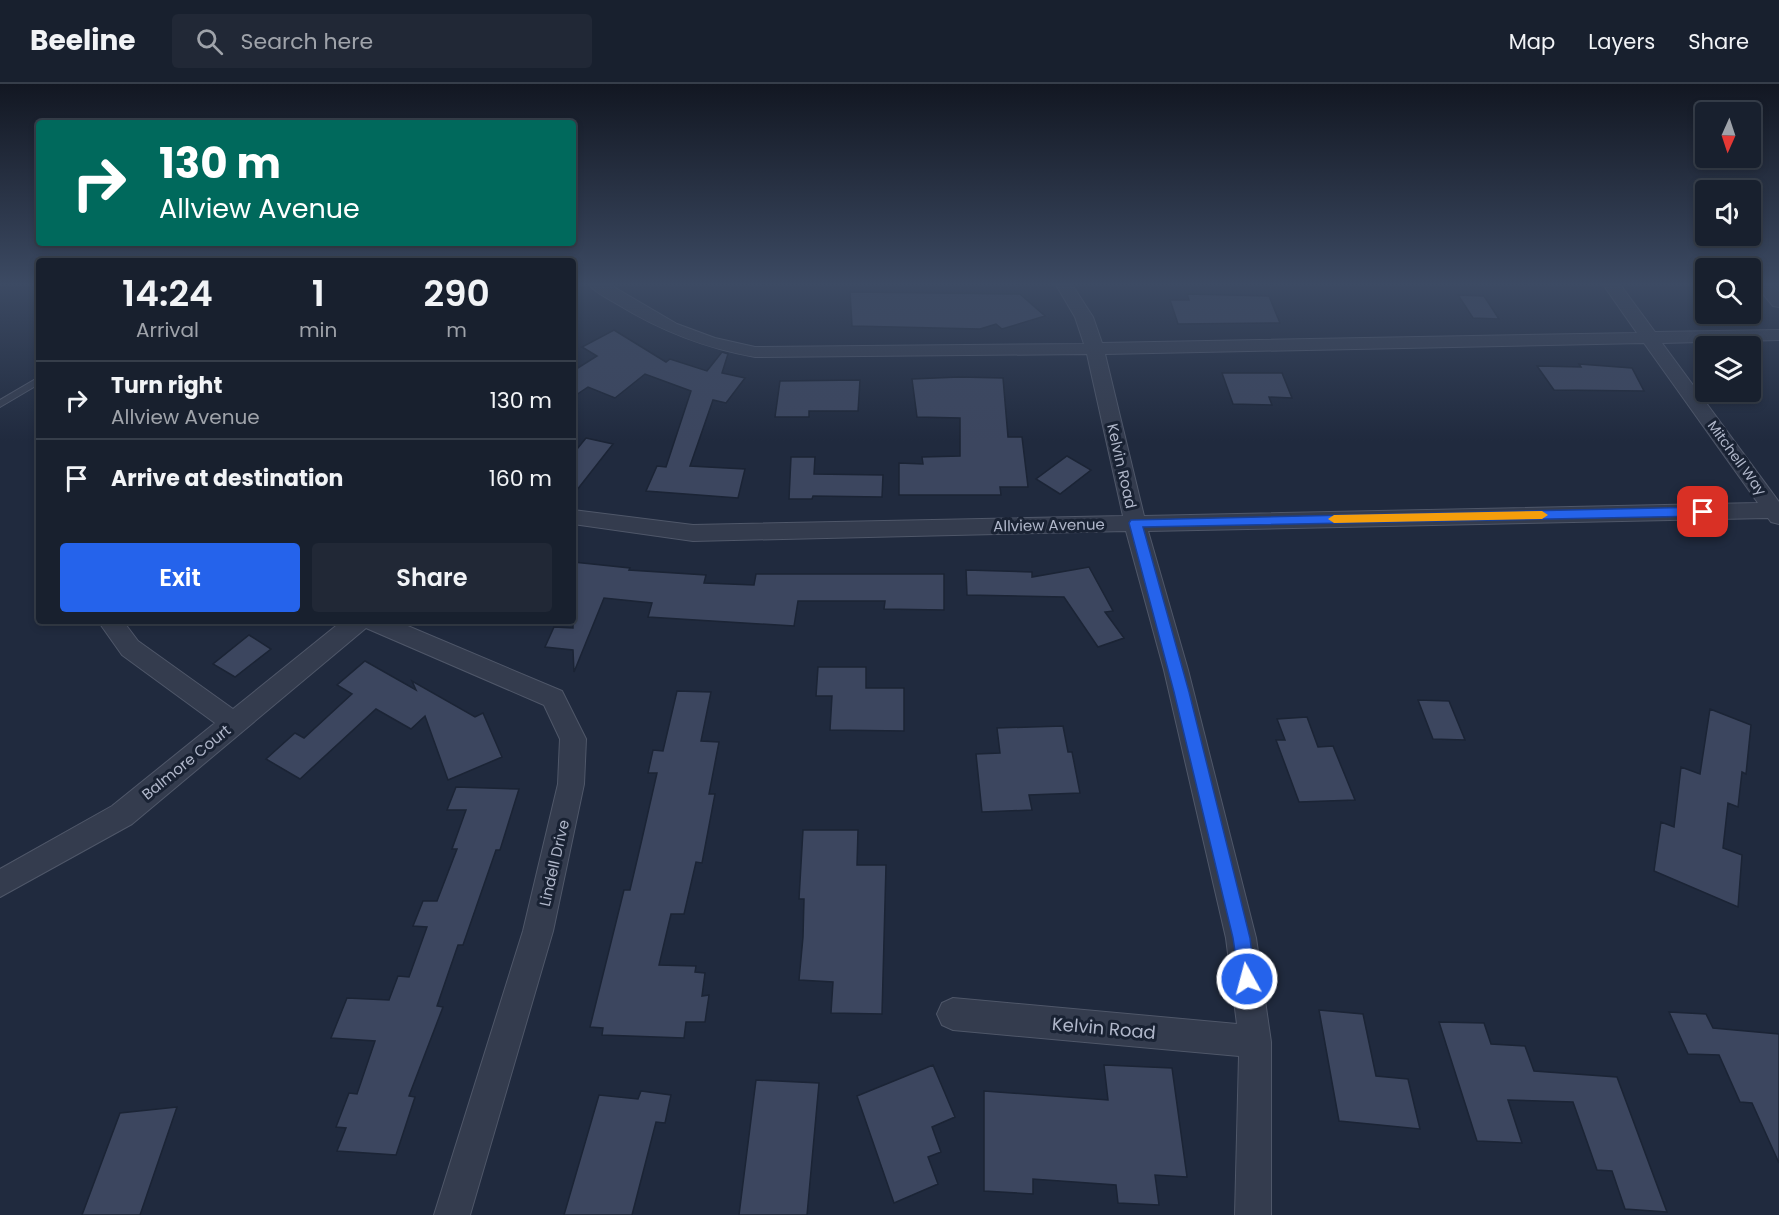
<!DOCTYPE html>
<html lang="en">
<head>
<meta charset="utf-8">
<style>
  :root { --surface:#18202e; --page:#212836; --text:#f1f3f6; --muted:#9fa3aa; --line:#363e4a; --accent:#2563eb }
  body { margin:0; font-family:Poppins,sans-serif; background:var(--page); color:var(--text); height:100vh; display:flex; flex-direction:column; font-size:22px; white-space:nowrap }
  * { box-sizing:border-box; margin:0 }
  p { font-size:20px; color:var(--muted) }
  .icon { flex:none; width:33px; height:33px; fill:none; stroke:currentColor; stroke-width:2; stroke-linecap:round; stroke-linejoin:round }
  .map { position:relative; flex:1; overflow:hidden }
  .side { position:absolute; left:36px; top:174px; width:540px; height:366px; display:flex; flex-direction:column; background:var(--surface); border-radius:6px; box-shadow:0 3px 9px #0003,0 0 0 2px var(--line) }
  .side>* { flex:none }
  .hud { position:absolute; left:36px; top:36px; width:540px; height:126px; border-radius:6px; box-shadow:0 3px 9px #0003,0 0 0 2px var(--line); background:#00695c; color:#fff; overflow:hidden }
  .needle { width:39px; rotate:183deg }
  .buttons { position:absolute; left:1695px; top:18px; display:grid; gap:12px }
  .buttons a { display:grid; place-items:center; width:66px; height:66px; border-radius:6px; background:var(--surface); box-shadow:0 3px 9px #0003,0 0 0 2px var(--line); font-size:30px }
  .pin { position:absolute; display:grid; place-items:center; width:51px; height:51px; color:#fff; margin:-26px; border-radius:12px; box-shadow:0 3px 9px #0006 }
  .me { position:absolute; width:66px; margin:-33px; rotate:353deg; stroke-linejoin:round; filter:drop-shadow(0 0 4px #0008) }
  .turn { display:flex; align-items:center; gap:21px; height:126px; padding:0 24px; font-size:27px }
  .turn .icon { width:78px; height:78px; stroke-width:2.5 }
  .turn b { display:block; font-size:42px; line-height:51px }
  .eta { display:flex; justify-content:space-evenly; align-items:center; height:102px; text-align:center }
  .eta b { font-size:36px; font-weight:600; line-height:42px }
  .cta { display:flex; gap:12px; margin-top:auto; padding:12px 24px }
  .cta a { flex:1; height:69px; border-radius:6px; background:var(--accent); color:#fff; font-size:24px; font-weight:600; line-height:69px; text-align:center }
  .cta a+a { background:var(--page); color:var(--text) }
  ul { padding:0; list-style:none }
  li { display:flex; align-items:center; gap:18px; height:78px; padding:0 24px; border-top:2px solid var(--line) }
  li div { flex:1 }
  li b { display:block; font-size:22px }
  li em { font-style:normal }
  header { display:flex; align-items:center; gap:36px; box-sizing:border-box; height:84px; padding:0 30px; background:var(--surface); border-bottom:2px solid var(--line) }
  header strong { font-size:28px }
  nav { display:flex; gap:33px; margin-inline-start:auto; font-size:21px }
  .search { width:420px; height:54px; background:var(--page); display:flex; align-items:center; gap:15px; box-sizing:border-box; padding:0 21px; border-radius:6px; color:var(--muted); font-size:22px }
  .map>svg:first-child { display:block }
  .building { fill:#3c465f; stroke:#1b2435; stroke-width:1.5 }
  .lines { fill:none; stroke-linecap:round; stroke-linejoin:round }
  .lane-casing { stroke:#4f5769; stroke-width:2 }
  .street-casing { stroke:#4f5769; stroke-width:2 }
  .lane { fill:#343c4e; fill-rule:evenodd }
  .street { fill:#343c4e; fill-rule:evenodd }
  .route { fill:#2563eb; stroke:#184099; stroke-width:1.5 }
  .slow { fill:#f59e0b }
  .labels { text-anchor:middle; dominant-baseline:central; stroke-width:6; stroke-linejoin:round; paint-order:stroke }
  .far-street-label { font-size:14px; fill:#b0b7ca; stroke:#192233 }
  .street-label { font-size:15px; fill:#b0b7ca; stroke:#192233 }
  .near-street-label { font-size:18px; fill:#b0b7ca; stroke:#192233 }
</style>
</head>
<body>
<header>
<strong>Beeline</strong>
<div class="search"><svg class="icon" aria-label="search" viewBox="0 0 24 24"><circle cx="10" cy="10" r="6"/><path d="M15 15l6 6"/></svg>Search here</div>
<nav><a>Map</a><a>Layers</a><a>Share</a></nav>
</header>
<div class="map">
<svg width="1779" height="1131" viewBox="0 0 1779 1131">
  <rect width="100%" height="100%" fill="#202a3e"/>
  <!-- building -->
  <path class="building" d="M850,208L1020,210L1045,232L1002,245L996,240L980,245L852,242Z
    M1187,210L1269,212L1280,239L1178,240L1170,216H1189Z
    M1458,211L1484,212L1499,235L1473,234Z
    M614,246L666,278L670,275L707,287L722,268L728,270L722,289L745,294L726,319L713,316L690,382L745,385L738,414L646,407L657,382L666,383L691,307L645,290L615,314L588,303L573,313V287L597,272L582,263Z
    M1579,280L1632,284L1644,307L1554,306L1537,282L1581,283Z
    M1222,289H1282L1292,314L1269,313L1272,321L1233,320Z
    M959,293L1003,294L1008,353H1022L1028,403H1000L1001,411H899V379L923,380L922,373L960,372V334L917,333L912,295Z
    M860,296L858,327H809V333H775L780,297Z
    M586,354L613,360L573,411V370Z
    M1067,372L1091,386L1060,410L1036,395Z
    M791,373H815L814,390L883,391L882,413L813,412L812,415H789Z
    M573,478L630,484L629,486L706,491L704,499L754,501L756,490H944V526L884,525L885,517H798L794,542L648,533L652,519L604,514L574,588L573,566L545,563L554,543L573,544Z
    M1089,483L1113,527L1105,528L1124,554L1098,563L1064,513L967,511L966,486L1032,488V493Z
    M249,551L271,565L235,593L213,580Z
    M365,577L416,606L412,597L475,633L483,629L502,673L448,696L425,632L411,645L376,625L300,695L266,675L295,649L304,654L352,610L337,601Z
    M818,583H866V604H904V647L830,646L832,612H816Z
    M677,607L711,608L701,657L719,658L709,710H715L702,779L696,778L684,830H671L659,881L696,882L695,888L705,889L702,912L709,911L705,938H686L684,954L602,951L603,944L590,943L624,806H630L642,755L657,689H648L653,666L663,667Z
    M1418,616L1449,617L1465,656L1433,655Z
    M1710,625L1751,641L1746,690L1742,688L1738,723L1728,719L1723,764L1742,771L1738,823L1654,787L1661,738L1674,743L1681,683L1700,690Z
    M1307,633L1318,663L1333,662L1355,716L1299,718L1276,656H1285L1277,635Z
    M1063,642L1068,668H1072L1080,709L1029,711L1032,726L982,728L976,670L1000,669L997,644Z
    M456,703L519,705L500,766H496L463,861H458L437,922L443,923L409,1012L415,1013L396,1071L337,1067L346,1044L336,1043L349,1009L357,1010L375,957L331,954L347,914L389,916L398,892L409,893L427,843L413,842L423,817H437L457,765H452L466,726H447Z
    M803,746H858L857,781H886L882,930L831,929L833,898L799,896L803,853L804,815H799Z
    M1319,926L1363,930L1376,992L1408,995L1420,1045L1339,1037Z
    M1669,928L1706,930L1713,944L1779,950V1079L1752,1019L1740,1018L1719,971L1688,970Z
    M1439,938L1484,939L1491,960L1525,962L1534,987L1617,993L1667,1128L1625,1125L1612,1087L1597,1086L1573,1018L1508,1016L1522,1059L1477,1057Z
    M933,981L955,1033L932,1043L941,1068L928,1073L938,1100L894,1119L857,1012Z
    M1104,981L1172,984L1187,1093L1155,1091L1159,1121L1118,1119L1116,1101L1033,1095V1110L984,1107V1007L1108,1016Z
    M756,996L819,999L807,1131H739Z
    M641,1007L671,1011L665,1039L656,1038L632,1131H564L599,1011L638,1015Z
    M177,1023L140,1131H82L120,1029Z"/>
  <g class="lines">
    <!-- lane casing -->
    <g class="lane-casing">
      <path id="lane" d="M39,293V300L0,323V316Z"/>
    </g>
    <!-- street casing -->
    <g class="street-casing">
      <path id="street" d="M587,199H607L677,240L715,254L755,263L1084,260L1075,233L1055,199H1071L1093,233L1102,259L1637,249L1602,199H1619L1655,248L1779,246V256L1662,259L1779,418V440L1771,438L1768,434L1148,447L1188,586L1256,854L1271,958V1131H1235L1239,972L953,946L942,941L937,930L942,919L953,914L1237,940L1226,854L1164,586L1126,447L693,457L573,440V426L693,441L1123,432L1087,270L755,273C704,264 661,247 617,220C607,214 594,208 587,199ZM1644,259L1758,419L1144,432L1105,270Z
        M1754,199H1771L1779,208V223L1773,222Z
        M98,537H123L138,557L233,625L342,537H396L562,607L586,655L584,700L553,847L470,1131H434L523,847L558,700L560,655L544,621L366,544L132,740L0,813V785L112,722L215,639L122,571Z"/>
    </g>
    <!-- lane -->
    <use href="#lane" class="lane"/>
    <!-- street -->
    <use href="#street" class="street"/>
  </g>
  <!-- sky -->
  <linearGradient id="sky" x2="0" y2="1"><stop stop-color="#121722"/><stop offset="0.56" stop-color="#3c4a63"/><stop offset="1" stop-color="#3c4a63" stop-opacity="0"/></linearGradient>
  <rect width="1779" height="357" fill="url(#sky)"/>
  <!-- route -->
  <path class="route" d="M1703,423L1709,428L1703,432L1143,443L1189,608L1250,854L1255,895L1253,901L1247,904L1240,901L1233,854L1174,608L1129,439L1131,436Z"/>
  <!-- slow -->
  <path class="slow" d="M1542,427L1548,431L1542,435L1334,439L1328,435L1334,431Z"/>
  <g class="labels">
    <!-- far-street labels -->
    <g class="far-street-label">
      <text transform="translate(1737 374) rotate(54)">Mitchell Way</text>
    </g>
    <!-- street labels -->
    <g class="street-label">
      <text transform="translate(1122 382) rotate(77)">Kelvin Road</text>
      <text transform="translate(1049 441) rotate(-1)">Allview Avenue</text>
      <text transform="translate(186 678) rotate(-39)">Balmore Court</text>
      <text transform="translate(554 779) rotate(-77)">Lindell Drive</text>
    </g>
    <!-- near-street labels -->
    <g class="near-street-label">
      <text transform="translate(1104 944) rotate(5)">Kelvin Road</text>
    </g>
  </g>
</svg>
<div class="buttons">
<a><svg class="needle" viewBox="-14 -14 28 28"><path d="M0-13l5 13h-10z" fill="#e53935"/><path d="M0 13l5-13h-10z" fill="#9fa3aa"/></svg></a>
<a><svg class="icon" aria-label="sound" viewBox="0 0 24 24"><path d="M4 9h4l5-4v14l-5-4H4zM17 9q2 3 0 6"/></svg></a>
<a><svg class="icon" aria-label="search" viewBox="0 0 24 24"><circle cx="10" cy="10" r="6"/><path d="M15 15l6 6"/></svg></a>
<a><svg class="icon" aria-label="layers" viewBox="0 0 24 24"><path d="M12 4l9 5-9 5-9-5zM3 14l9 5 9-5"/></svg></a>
</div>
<div class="pin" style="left:1703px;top:428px;background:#d93025"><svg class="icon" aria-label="arrive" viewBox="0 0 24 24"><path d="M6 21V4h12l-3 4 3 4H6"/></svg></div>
<svg class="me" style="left:1247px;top:895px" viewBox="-20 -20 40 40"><circle r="17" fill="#2563eb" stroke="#fff" stroke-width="3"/><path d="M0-11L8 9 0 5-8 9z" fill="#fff"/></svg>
<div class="hud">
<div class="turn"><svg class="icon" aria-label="right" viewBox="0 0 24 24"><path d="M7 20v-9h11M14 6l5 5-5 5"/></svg><div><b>130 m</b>Allview Avenue</div></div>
</div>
<section class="side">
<div class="eta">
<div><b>14:24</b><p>Arrival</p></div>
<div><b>1</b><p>min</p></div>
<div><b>290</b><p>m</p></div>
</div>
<ul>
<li><svg class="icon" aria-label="right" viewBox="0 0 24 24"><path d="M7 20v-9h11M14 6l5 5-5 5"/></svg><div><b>Turn right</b><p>Allview Avenue</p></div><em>130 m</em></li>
<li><svg class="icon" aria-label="arrive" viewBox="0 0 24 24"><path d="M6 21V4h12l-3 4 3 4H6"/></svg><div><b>Arrive at destination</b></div><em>160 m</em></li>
</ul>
<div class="cta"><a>Exit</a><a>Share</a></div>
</section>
</div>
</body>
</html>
